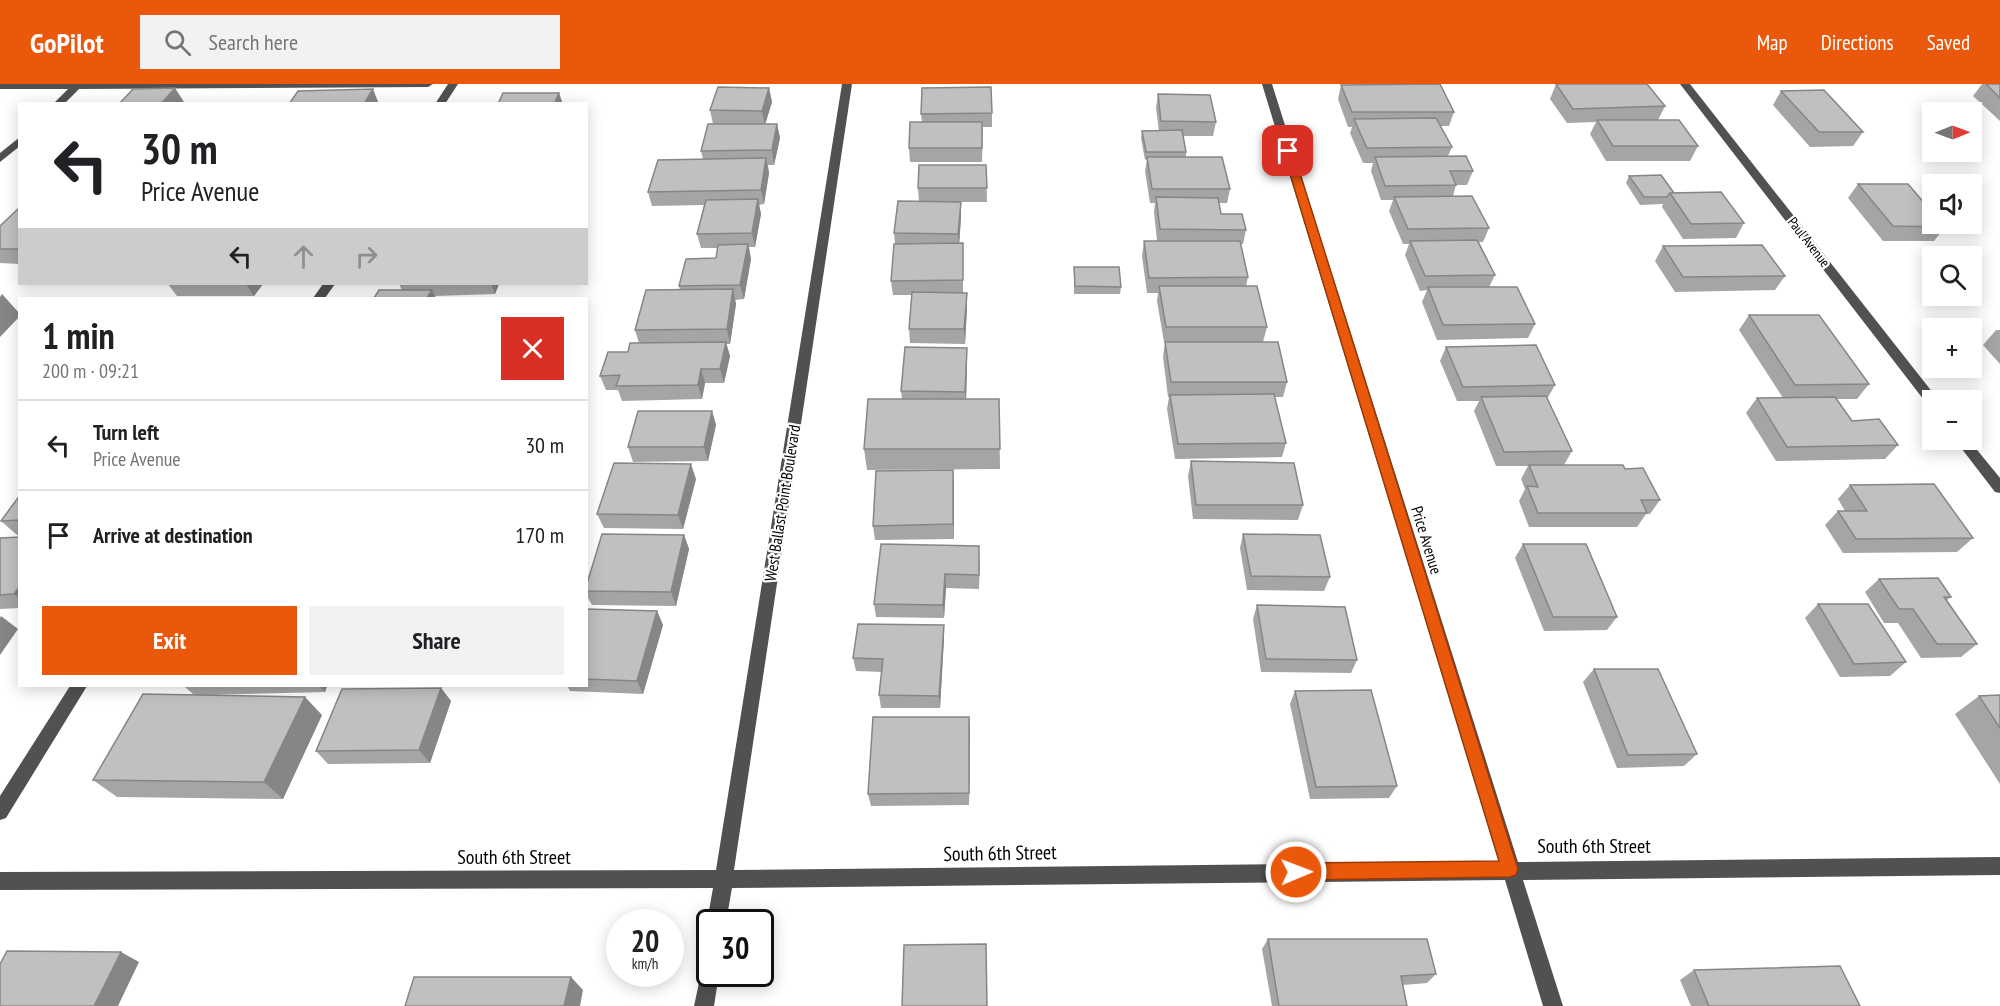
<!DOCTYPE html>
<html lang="en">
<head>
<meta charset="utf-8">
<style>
  :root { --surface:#fff; --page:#f2f2f2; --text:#202124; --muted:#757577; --line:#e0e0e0; --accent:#ea580c }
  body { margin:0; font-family:"PT Sans Narrow",sans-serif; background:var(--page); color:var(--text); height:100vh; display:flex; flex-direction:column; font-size:22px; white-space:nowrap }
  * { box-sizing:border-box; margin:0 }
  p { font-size:20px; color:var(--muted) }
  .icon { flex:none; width:33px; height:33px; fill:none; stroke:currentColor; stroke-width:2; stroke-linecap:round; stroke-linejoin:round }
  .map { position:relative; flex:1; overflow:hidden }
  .details { position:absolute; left:18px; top:213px; width:570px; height:390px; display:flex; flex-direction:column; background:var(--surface); border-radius:0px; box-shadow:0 3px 15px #0003 }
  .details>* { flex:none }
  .guide { position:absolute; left:18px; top:18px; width:570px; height:183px; border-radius:0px; box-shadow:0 3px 15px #0003; background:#fff; color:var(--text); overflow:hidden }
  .needle { width:39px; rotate:89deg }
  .controls { position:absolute; left:1922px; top:18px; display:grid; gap:12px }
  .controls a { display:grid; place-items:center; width:60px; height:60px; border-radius:0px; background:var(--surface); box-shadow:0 3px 15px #0003; font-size:30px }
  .speed { position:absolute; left:606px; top:825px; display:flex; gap:12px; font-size:30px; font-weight:700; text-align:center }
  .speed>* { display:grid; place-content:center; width:78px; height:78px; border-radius:50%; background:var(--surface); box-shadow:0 3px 15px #0003; line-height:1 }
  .speed small { font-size:15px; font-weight:400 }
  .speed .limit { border:3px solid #111; border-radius:9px; background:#fff; color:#111 }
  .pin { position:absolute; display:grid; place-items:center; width:51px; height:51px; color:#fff; margin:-26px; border-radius:12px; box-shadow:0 3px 9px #0006 }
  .me { position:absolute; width:66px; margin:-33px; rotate:89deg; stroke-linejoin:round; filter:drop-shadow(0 0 4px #0008) }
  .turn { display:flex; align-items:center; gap:21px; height:126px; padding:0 24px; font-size:27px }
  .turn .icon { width:78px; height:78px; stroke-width:2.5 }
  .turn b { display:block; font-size:42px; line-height:51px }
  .lanes { display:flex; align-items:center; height:57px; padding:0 24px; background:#0003; justify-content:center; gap:30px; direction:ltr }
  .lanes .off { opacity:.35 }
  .round { display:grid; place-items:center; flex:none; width:63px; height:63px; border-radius:0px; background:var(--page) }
  .head { display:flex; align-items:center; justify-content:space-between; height:102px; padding:0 24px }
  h1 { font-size:36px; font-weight:700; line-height:45px }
  .cta { display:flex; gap:12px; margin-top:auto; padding:12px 24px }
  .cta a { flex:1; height:69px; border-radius:0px; background:var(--accent); color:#fff; font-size:24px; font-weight:700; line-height:69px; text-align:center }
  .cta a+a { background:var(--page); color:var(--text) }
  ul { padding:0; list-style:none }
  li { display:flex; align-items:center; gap:18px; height:90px; padding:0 24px; border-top:2px solid var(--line) }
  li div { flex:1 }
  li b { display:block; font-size:22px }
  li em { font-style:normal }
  header { display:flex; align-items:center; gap:36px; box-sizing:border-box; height:84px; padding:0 30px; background:var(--accent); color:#fff }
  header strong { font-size:28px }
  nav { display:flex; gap:33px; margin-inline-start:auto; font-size:21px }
  .search { width:420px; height:54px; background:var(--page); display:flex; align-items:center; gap:15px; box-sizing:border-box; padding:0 21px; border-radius:0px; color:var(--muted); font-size:22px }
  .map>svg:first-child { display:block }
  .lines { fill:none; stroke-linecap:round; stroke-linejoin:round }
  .minor { fill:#515151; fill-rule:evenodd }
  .wall { fill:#a5a5a5 }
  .shaded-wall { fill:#868686 }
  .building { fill:#c0c0c0; stroke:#868686; stroke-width:1.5 }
  .route { fill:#ea580c; stroke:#983908; stroke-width:1.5 }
  .labels { text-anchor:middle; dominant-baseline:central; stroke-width:4.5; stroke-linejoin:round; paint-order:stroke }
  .far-street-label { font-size:14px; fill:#000; stroke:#fff }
  .street-label { font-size:16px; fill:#000; stroke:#fff }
  .near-street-label { font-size:20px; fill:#000; stroke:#fff }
</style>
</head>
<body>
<header>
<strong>GoPilot</strong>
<div class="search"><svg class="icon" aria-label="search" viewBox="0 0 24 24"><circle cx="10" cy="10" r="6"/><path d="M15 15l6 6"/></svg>Search here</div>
<nav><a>Map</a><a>Directions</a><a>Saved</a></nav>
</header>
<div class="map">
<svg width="2000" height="922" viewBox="0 0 2000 922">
  <rect width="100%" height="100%" fill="#fff"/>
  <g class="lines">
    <!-- minor -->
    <path class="minor" d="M0,0H433L428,3L79,5L64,20H53L68,5H0Z
      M448,0H458L445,20H435Z
      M842,0H852L734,786L1499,778L1262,0H1272L1518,778L2000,773V791L1523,796L1563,922H1543L1505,796L732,804L726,838H710V843L707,838L713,804L0,806V788L716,786Z
      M1680,0H1690L1937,314L1938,316H1932V322L1927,320Z
      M20,53V62L0,78V69Z
      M323,200H335L325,214H313Z
      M1955,356H1969L2000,394V409L1995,408Z
      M70,602H87L6,734L0,736V712Z
      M710,877V890H719L714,922H694L703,880Z"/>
  </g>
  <!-- wall -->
  <path class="wall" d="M1556,0L1665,22L1658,36L1698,62L1690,77H1606L1590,50L1596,38L1567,39L1550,15Z
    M1982,0H2000V37L1973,12Z
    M1341,1L1454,28L1449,42H1441L1452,63L1448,72L1473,87L1467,101H1456L1453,112L1489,144L1483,158H1479L1495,191L1489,203L1535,240L1528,254L1437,256L1422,218L1427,206L1420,207L1405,171L1409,160H1403L1389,127L1393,116H1381L1371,87L1373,79H1363L1350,49L1352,43H1348L1338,15Z
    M769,4L772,18L765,40H777L780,54L774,81H768L769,89L764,120L759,121L761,130L755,163H749L751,175L744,215L735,216L736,220L730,260H726L730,272L724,299H705L702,315L622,317L618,306H606L600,292L639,259L635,246L680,206L679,202L716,174L718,164H701L697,150L704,121L652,122L648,108L703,75L701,67L713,40L710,26Z
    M1781,7L1863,48L1853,62L1810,63L1773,21Z
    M1158,10L1216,38L1213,52H1183L1186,68V73L1230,105L1227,119H1219L1221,130L1246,146L1243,160H1241L1248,193L1246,202L1267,243L1263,258H1164L1157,217L1158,209H1147L1142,172L1144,157H1157L1154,128L1155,119H1150L1145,87L1147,75L1145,76L1141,54L1142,47H1159L1156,24Z
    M992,29V43H983L982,78H910L909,64L922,38L921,30Z
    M986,81L987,118H961V133L959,159H963V209L967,224L965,260L910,259L909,245L912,211H893L891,197L895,160L894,149L919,118L918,104Z
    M1629,92L1674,109L1744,139L1736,154L1683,155L1662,123L1663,120L1640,121L1626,99Z
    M1858,100L1945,143L1934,157H1883L1848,114Z
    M20,123V180L0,179V165Z
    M1663,162L1785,192L1775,206L1675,208L1655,177Z
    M1074,183L1121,203L1120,210H1074Z
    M168,200H263L254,212H177Z
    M399,200H499L495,210L434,212L436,214L402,206Z
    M1749,231L1869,300L1857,315H1837L1852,337L1898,361L1885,375L1776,377L1746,329L1757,314H1783L1739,246Z
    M1996,246H2000V280L1983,261Z
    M1165,258L1287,298L1283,313H1274L1286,359L1282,373L1175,375L1167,325L1169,313H1168L1163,273Z
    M1446,263L1555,301L1547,315L1572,367L1564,381L1625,385L1660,416L1650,430H1646L1637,443H1529L1519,417L1525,405L1521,395L1528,382H1496L1474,327L1479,317H1457L1440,277Z
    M967,264V278L966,315H999L1000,385L867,386L864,365L902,315L901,307Z
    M712,327L716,341L708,377L633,378L628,363Z
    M1191,377L1303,421L1298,436L1193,435L1188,392Z
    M953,386L954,455L875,456L873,442Z
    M696,395L683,445L604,444L597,430Z
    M1850,401L1973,454L1957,468L1843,469L1825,441L1838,427H1845L1838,415Z
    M20,411V451H17L1,437Z
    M1243,450L1330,493L1324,507L1247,506L1240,464Z
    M684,451L689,465L676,522L592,521L586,510V503Z
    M20,453V524L0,525V454Z
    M1523,460L1617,533L1607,546L1544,547L1515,474Z
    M980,476L979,505L946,504L944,534L876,533L874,520Z
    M1879,495L1951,513L1947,516L1977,560L1961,573L1921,574L1898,539H1884L1865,508Z
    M1818,520L1906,578L1890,592L1840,593L1805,534Z
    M1257,521L1357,576L1351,589L1261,588L1253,535Z
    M586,525L657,527L663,541L643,610L570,607L567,602H586Z
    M944,554L940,624H881L879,611L882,588L856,587L853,574Z
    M1594,585L1697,670L1684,682L1617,684L1583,598Z
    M184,602H327L325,608L205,611L322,631L283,715L117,713L93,696L194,611Z
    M441,604L451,617L430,679L328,680L316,667Z
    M1295,607L1397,702L1389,714L1310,715L1290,620Z
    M2000,611V700L1955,630L1979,612Z
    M970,646L969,721L871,722L868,710Z
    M1268,855L1436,890L1427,899L1403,901L1407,922H1272L1262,865Z
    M1694,886L1860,922H1691L1680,896Z"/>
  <!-- shaded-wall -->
  <path class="shaded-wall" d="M175,4L184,18L183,20H161Z
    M769,4L772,18L765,41L762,27Z
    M373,5L379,20H364Z
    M559,9L563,20H554Z
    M777,40L780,54L774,81L772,66Z
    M766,74L769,89L764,120L761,106Z
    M758,115L761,130L755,163L752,149Z
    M961,118V133L959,164L958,150Z
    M748,160L751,175L744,215L740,201Z
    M246,200H263L254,212Z
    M491,200H499L495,210Z
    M733,205L736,220L730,260L727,245Z
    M432,206L436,214H427Z
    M967,209V224L965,260L964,245Z
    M2,210L20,230V232L0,253V213Z
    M726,258L730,272L724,299L720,285Z
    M967,264V278L966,322L965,308Z
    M701,285L705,299L702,315L698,301Z
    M712,327L716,341L708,377L704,363Z
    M691,380L696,395L683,445L678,431Z
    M953,386L954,401V455L953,440Z
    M684,451L689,465L676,522L671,508Z
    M945,490L946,504L944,534L943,521Z
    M20,502V515L14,510Z
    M657,527L663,541L643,610L637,597Z
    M1,532L18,545L0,571V534Z
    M944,541V554L940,624L939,612Z
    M319,602H327L325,608Z
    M441,604L451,617L430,679L419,666Z
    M305,613L322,631L283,715L264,698Z
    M969,633L970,646L969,721Z
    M121,868L139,878L118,922H94Z
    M571,893L583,906L580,922H564Z"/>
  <!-- building -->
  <path class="building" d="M1440,0L1454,28H1352L1341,1Z
    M1556,0H1647L1665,22L1573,25Z
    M1986,0H2000V14Z
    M718,3L769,4L762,27L710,26Z
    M991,3L992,29L921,30L922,4Z
    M175,4L161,20H119L133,5Z
    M373,5L364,20H289L298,7Z
    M1824,6L1863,48H1819L1781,7Z
    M503,9H559L554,20H498Z
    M1158,10L1210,11L1216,38L1161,37Z
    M1436,34L1452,63L1367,64L1354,35Z
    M1597,36H1679L1698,62H1613Z
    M910,38H982V64H909Z
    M708,40H777L772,66L701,67Z
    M1182,46L1186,68H1146L1142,47Z
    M1466,72L1473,87H1450L1456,101L1385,102L1375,73Z
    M1147,73H1222L1230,105H1152Z
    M766,74L761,106L648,108L658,76Z
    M919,81H986L987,104H918Z
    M1661,91L1674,109H1670L1667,113H1644L1629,92Z
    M1858,100H1908L1932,128V140H1942L1945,143L1893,142Z
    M1721,108L1744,139L1691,140L1670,109Z
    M1472,112L1489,144L1408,145L1394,113Z
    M1156,113L1218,114L1221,130H1242L1246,146L1160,145Z
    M758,115L752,149L697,150L706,116Z
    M898,117L961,118L958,150L894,149Z
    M20,123V165H0V142Z
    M1477,156L1495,191L1425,192L1410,157Z
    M1144,157H1240L1248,193L1149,194Z
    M963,159V196L891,197L894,160Z
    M748,160L740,201L679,202L686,175L716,174L718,161Z
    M1762,161L1785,192L1683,193L1663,162Z
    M1074,183H1119L1121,203L1075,202Z
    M1159,202H1257L1267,243H1166Z
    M1428,203H1517L1535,240L1443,241Z
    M733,205L727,245L635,246L646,206Z
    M379,206H432L427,214H374Z
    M912,208L967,209L964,245H909Z
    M1749,231H1819L1869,300L1795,301Z
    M726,258L720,285H701L698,301L616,302L620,291L600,292L608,268H628L630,259Z
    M1165,258H1278L1287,298H1171Z
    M1536,261L1555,301L1463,303L1446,263Z
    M905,263L967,264L965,308L901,307Z
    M1274,310L1286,359L1178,360L1170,311Z
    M1546,312L1572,367L1504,368L1481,313Z
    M1835,313L1852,337L1879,335L1898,361L1787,363L1757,314Z
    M868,315H999L1000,365H864Z
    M638,327H712L704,363H628Z
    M1191,377L1294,379L1303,421H1196Z
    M614,379L691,380L678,431L597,430Z
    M1529,381H1623L1625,385L1643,384L1660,416H1641L1647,429H1538L1527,402L1538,403Z
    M953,386V440L873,442L876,387Z
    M1934,400L1973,454L1856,455L1838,427H1867L1850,401Z
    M20,411V436L1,437Z
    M602,450L684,451L671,508L586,507V503Z
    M1243,450L1320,451L1330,493L1251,492Z
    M20,453V502L14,510L0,511V454Z
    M881,460L979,462V491L945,490L943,521L874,520Z
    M1523,460H1586L1617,533H1553Z
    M1938,494L1951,513H1944L1977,560H1937L1913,525H1899L1879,495Z
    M1818,520H1868L1906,578L1854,580Z
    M1257,521L1345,523L1357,576L1266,575Z
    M586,525L657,527L637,597L586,595Z
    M858,540L944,541L939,612L879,611L883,575L853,574Z
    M1594,585H1658L1697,670L1628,671Z
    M441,604L419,666L316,667L342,605Z
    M1371,606L1397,702L1316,703L1295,607Z
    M143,610L305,613L264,698L93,696Z
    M2000,611V644L1979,612Z
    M873,633H969V709L868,710Z
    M1268,855H1427L1436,890L1401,892L1407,922H1279Z
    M986,860L987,922H902L904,861Z
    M7,867L121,868L94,922H0V880Z
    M1840,882L1860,922H1709L1694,886Z
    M414,893H571L564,922H405Z"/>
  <!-- route -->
  <path class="route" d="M1285,65L1293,67L1518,785L1516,791L1510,793L1296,796L1290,793L1287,788L1290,782L1296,779L1499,777L1283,67Z"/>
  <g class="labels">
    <!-- far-street labels -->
    <g class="far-street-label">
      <text transform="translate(1809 158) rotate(52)">Paul Avenue</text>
    </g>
    <!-- street labels -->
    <g class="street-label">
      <text transform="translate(782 419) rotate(-81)">West Ballast Point Boulevard</text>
      <text transform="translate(1427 456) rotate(73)">Price Avenue</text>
    </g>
    <!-- near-street labels -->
    <g class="near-street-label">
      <text x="1594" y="762">South 6th Street</text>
      <text transform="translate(1000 769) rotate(-1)">South 6th Street</text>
      <text x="514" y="773">South 6th Street</text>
    </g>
  </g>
</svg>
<div class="controls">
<a><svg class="needle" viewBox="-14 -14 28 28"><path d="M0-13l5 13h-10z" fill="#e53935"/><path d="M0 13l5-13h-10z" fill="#757577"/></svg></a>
<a><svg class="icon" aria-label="sound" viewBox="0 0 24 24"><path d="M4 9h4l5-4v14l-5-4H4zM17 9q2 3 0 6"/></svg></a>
<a><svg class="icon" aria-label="search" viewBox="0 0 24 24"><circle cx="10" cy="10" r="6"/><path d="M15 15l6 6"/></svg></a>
<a>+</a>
<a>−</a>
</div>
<div class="speed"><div>20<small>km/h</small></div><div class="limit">30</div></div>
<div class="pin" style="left:1288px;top:67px;background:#d93025"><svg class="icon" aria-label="arrive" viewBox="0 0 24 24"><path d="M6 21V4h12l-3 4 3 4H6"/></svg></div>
<svg class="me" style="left:1296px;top:788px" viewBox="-20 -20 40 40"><circle r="17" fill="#ea580c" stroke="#fff" stroke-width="3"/><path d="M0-11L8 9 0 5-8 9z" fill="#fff"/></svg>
<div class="guide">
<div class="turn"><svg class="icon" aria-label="left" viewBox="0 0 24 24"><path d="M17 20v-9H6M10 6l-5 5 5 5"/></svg><div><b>30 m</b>Price Avenue</div></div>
<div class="lanes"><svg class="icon" aria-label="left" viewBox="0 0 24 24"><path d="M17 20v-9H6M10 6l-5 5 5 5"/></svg><svg class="icon off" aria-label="ahead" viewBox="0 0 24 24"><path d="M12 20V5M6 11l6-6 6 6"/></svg><svg class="icon off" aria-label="right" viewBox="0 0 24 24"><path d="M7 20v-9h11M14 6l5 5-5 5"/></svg></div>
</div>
<section class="details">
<div class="head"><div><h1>1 min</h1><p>200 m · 09:21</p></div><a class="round" style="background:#d93025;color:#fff"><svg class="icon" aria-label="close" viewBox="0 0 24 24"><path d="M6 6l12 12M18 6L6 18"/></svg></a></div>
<ul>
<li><svg class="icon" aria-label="left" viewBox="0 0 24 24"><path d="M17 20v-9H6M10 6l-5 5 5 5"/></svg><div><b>Turn left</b><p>Price Avenue</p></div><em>30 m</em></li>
<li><svg class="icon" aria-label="arrive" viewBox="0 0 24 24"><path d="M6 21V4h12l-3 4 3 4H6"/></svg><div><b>Arrive at destination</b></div><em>170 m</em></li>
</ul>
<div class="cta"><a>Exit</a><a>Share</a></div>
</section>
</div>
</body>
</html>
